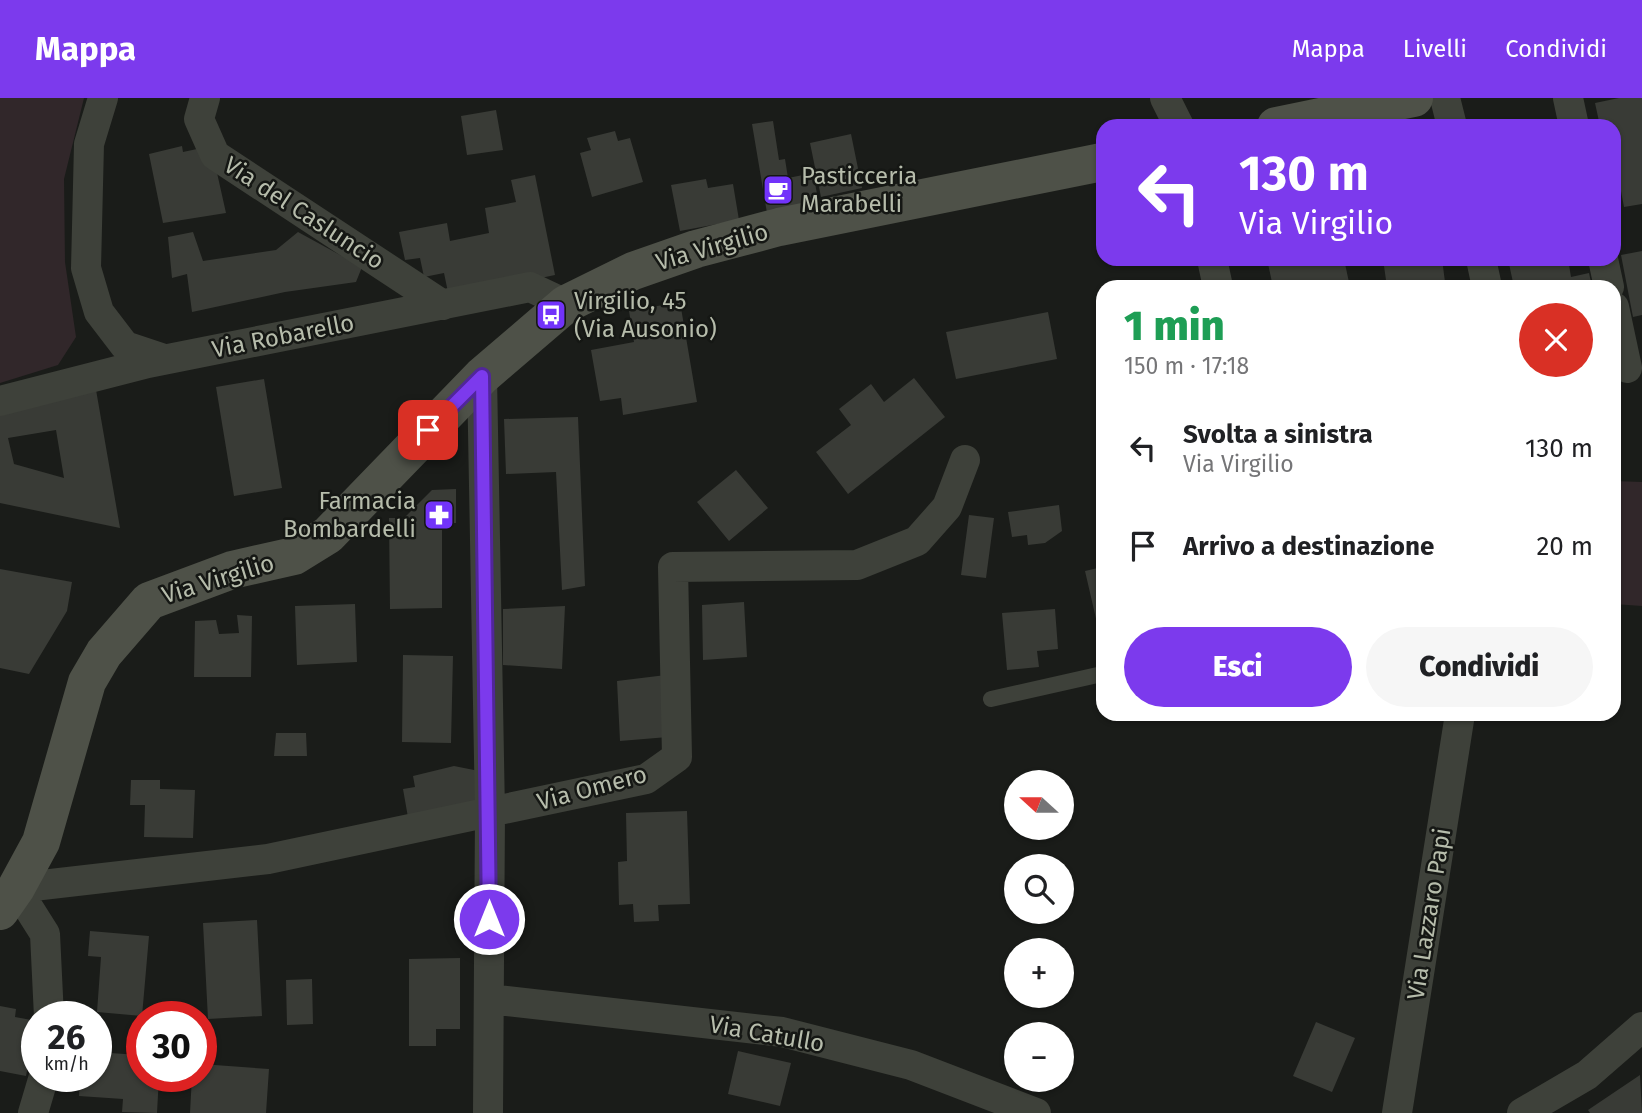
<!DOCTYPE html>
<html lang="it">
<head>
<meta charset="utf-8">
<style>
  :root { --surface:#fff; --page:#f6f6f6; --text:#202124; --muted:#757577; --accent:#7c3aed }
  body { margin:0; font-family:"Fira Sans",sans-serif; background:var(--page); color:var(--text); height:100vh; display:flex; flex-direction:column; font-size:26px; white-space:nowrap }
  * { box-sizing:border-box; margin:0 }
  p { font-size:23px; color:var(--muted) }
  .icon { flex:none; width:38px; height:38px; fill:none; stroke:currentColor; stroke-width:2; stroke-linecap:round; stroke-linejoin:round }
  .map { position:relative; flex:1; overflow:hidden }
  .side { position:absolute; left:1096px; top:182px; width:525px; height:441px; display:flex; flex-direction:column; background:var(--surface); border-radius:21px; box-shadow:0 2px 5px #0004 }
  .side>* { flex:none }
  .guide { position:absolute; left:1096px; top:21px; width:525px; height:147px; border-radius:21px; box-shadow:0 2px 5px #0004; background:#7c3aed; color:#fff; overflow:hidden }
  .needle { width:46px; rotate:291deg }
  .tools { position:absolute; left:1004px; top:672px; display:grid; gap:14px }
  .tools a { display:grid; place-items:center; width:70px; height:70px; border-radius:50%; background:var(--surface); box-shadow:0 2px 5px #0004; font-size:35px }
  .speed { position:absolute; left:21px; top:903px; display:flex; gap:14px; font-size:35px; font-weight:700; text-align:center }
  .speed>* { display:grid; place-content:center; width:91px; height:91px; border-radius:50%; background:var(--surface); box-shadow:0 2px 5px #0004; line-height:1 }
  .speed small { font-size:18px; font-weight:400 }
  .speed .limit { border:10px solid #d22; background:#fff; color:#111 }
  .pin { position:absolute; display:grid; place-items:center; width:60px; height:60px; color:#fff; margin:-30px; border-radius:14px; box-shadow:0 4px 10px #0006 }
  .me { position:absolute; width:77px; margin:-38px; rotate:0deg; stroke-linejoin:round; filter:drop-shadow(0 0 5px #0008) }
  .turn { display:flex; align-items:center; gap:24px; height:147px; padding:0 28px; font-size:32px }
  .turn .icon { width:91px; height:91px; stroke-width:2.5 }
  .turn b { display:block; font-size:49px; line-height:60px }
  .round { display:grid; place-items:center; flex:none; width:74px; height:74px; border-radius:37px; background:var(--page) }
  .headline { display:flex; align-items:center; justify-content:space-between; height:119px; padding:0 28px }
  h1 { font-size:42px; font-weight:800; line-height:52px; color:#1e9e55 }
  .button { display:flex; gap:14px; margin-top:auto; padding:14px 28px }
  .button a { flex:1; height:80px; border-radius:42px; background:var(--accent); color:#fff; font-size:28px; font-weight:800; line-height:80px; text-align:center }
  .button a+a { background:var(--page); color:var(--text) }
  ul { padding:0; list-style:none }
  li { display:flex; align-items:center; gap:21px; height:98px; padding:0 28px }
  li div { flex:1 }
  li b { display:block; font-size:26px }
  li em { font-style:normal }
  header { display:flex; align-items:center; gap:42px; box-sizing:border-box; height:98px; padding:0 35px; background:var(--accent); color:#fff }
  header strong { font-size:33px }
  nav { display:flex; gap:38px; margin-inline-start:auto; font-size:24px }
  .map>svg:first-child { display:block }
  .green { fill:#31272a }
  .building { fill:#393b36; fill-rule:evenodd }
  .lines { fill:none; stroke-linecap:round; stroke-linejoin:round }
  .service { stroke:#3e413a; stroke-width:16 }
  .minor { stroke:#3e413a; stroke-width:30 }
  .secondary { stroke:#4e5148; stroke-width:38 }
  .route-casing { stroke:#51269a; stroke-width:18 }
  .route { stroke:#7c3aed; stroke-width:12 }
  .labels { text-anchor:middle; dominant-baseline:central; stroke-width:5; stroke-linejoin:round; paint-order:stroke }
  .poi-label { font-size:24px; fill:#b6bcab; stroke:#151714; text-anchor:start }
  .street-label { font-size:24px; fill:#b6bcab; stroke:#151714 }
</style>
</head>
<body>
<header>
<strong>Mappa</strong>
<nav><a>Mappa</a><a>Livelli</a><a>Condividi</a></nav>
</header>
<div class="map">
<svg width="1642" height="1015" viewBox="0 0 1642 1015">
  <rect width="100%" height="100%" fill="#1a1c19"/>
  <!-- green -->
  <path class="green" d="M0,0H84L64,81L65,164L76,239L58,267L0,285Z
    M1614,383L1642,384V508L1614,506Z"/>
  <!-- building -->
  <path class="building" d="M1619,0H1642V106L1624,109L1614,56V28H1600L1595,5Z
    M496,12L503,52L467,57L461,18Z
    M773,23L779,62L785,61L788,80L813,75L819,106L767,115L752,26Z
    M615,33L618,43L630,40L643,84L592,99L580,55L591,52L587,40Z
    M851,36L862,90L821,99L810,45Z
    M182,48L183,54L211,48L226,115L163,125L149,56Z
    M535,77L555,177L449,199L444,175L424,179L420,160L405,162L399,134L447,125L450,143L489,135L485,110L516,104L511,82Z
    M706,81L708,90L733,86L739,122L680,133L671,87Z
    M193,134L203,163L276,152L298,134L362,169L356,184L285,194L192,214L187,176L172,180L168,139Z
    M1642,153V217L1633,219L1621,157Z
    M1267,161H1344L1350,189H1273Z
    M1383,161H1442L1445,184L1419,189H1387Z
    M1508,161H1568L1571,179L1589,175L1592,189H1514Z
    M680,204L697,304L623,317L621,300L600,303L591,252L634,244L629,213Z
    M1048,214L1057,261L956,281L946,234Z
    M914,280L945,319L848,396L816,354L851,327L839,311L871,286L884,304Z
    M264,281L282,390L234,398L216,289Z
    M95,286L120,430L0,405V314ZM56,332L64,380L14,366L8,340Z
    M578,319L585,488L562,492L556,374L506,376L504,321Z
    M736,372L768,410L729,443L697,404Z
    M456,391V425H442V510L390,511L389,420H404L432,392Z
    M1059,407L1062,433L1045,445L1028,447L1027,437L1012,439L1008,414Z
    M969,417L994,420L986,480L961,477Z
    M1102,469V524L1097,525L1085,473Z
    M0,471L72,484L67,513L29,576L0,570Z
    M744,504L747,559L703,562L702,507Z
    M355,506L357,564L297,567L295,508Z
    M565,508L562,571L503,567V511Z
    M1055,511L1058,551L1037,553L1039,569L1007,572L1002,515Z
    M237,517L252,518L251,579H194L195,523L216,522L219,536L239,535Z
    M403,557L453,558L451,645L402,644Z
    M666,577L668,639L620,643L617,583Z
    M276,635H306L307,658H274Z
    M454,668L489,675L490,709L409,725L403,691L415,689L413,678Z
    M131,682H160V691L195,692L193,740L144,739L145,707H130Z
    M687,713L690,806L658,807L659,823L634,824L633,806L619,807L618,764L627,763L626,715Z
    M257,822L262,918L208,921L203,825Z
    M90,833L149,838L142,918L97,914L101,859L88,858Z
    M460,860V931H436V948H409V861Z
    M312,881L313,926L287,927L286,882Z
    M0,908L16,911L15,919L37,923L26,978L0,973Z
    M1316,924L1355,940L1332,994L1293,978Z
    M738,953L791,965L780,1008L728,996Z
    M96,954L139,957L138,969L142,970V978H159L157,1015L122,1014L123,1001L79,998L80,978H96Z
    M201,966L269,971L266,1015H190L192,978H201Z
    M1640,977L1642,1015H1590L1588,1012Z"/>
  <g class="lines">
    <!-- service -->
    <path class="service" d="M991,601L1102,576"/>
    <!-- minor -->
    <path class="minor" d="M103,0L89,46L86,170L99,214L125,248L164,261
      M205,0L199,21L215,57L443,207
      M1165,0L1179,28
      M1445,0L1452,28
      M1568,0L1574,28
      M1212,161L1218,189
      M1481,161L1487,189
      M1603,161L1609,189
      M1614,209L1627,270
      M482,278L490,715L488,1015
      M0,303L148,265L530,189L566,206
      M489,901L782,934L911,967L1036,1015
      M49,919L45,836L16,790L268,761L646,681L677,659L673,469L857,467L917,443L947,409L965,362
      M33,1015L44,978
      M1397,1015L1460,616
      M1522,1015L1587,977L1642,929"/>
    <!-- secondary -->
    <path class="secondary" d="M1276,28L1414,0
      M0,813L16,790L41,744L87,584L104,555L149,503L232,472L294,458L328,437L482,278L566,206L633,173L696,151L779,129L1102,64"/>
  </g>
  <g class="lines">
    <!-- route casing -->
    <g class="route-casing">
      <path id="route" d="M428,332L482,278L489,821"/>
    </g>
    <!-- route -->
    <use href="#route" class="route"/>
  </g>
  <!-- icons -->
  <defs>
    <g id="cafe-square" transform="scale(1.575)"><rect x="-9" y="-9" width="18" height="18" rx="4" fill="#7233fa" stroke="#151714"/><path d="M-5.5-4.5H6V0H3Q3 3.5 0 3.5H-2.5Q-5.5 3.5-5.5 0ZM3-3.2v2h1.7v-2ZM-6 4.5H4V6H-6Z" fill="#fff"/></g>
    <g id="bus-square" transform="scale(1.575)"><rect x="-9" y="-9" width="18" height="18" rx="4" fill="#7233fa" stroke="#151714"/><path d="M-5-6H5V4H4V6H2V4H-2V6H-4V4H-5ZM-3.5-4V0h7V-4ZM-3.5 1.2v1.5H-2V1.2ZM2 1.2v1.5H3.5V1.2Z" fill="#fff"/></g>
    <g id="pharmacy-square" transform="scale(1.575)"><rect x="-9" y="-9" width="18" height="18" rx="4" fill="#7233fa" stroke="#151714"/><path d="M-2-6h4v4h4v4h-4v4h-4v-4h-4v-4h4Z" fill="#fff"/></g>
  </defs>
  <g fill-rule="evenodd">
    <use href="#cafe-square" x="778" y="92"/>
    <use href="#bus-square" x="551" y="217"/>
    <use href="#pharmacy-square" x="439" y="417"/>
  </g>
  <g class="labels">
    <!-- poi labels -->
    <g class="poi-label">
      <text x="801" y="78">Pasticceria<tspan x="801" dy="28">Marabelli</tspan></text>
      <text x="574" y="203">Virgilio, 45<tspan x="574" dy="28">(Via Ausonio)</tspan></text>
      <text x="416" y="403" text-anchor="end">Farmacia<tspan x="416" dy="28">Bombardelli</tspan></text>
    </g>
    <!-- street labels -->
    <g class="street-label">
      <text transform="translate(304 115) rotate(33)">Via del Casluncio</text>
      <text transform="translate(712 149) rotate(-16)">Via Virgilio</text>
      <text transform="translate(283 238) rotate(-11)">Via Robarello</text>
      <text transform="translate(218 481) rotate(-17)">Via Virgilio</text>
      <text transform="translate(592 690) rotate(-15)">Via Omero</text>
      <text transform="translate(1429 816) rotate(-81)">Via Lazzaro Papi</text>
      <text transform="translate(767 936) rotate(10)">Via Catullo</text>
    </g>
  </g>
</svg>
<div class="tools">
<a><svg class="needle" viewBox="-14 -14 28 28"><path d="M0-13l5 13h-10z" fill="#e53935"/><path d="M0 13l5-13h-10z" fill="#757577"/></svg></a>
<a><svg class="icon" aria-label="search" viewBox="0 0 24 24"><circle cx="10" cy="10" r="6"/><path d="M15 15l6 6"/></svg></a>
<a>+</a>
<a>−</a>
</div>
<div class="speed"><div>26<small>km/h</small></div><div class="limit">30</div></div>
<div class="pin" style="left:428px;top:332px;background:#d93025"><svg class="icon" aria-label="arrive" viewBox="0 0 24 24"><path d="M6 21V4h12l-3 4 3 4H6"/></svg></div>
<svg class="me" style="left:489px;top:821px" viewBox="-20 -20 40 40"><circle r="17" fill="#7c3aed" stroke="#fff" stroke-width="3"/><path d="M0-11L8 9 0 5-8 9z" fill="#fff"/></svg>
<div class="guide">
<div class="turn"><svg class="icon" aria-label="left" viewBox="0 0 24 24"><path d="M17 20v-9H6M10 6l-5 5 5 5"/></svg><div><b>130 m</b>Via Virgilio</div></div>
</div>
<section class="side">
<div class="headline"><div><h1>1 min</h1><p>150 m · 17:18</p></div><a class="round" style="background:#d93025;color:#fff"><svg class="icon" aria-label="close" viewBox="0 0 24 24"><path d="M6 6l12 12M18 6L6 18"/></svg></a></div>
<ul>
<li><svg class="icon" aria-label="left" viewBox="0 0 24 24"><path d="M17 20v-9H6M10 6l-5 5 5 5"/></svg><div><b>Svolta a sinistra</b><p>Via Virgilio</p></div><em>130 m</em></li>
<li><svg class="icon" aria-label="arrive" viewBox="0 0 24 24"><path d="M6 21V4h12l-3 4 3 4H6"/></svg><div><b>Arrivo a destinazione</b></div><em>20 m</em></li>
</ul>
<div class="button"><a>Esci</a><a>Condividi</a></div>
</section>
</div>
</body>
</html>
